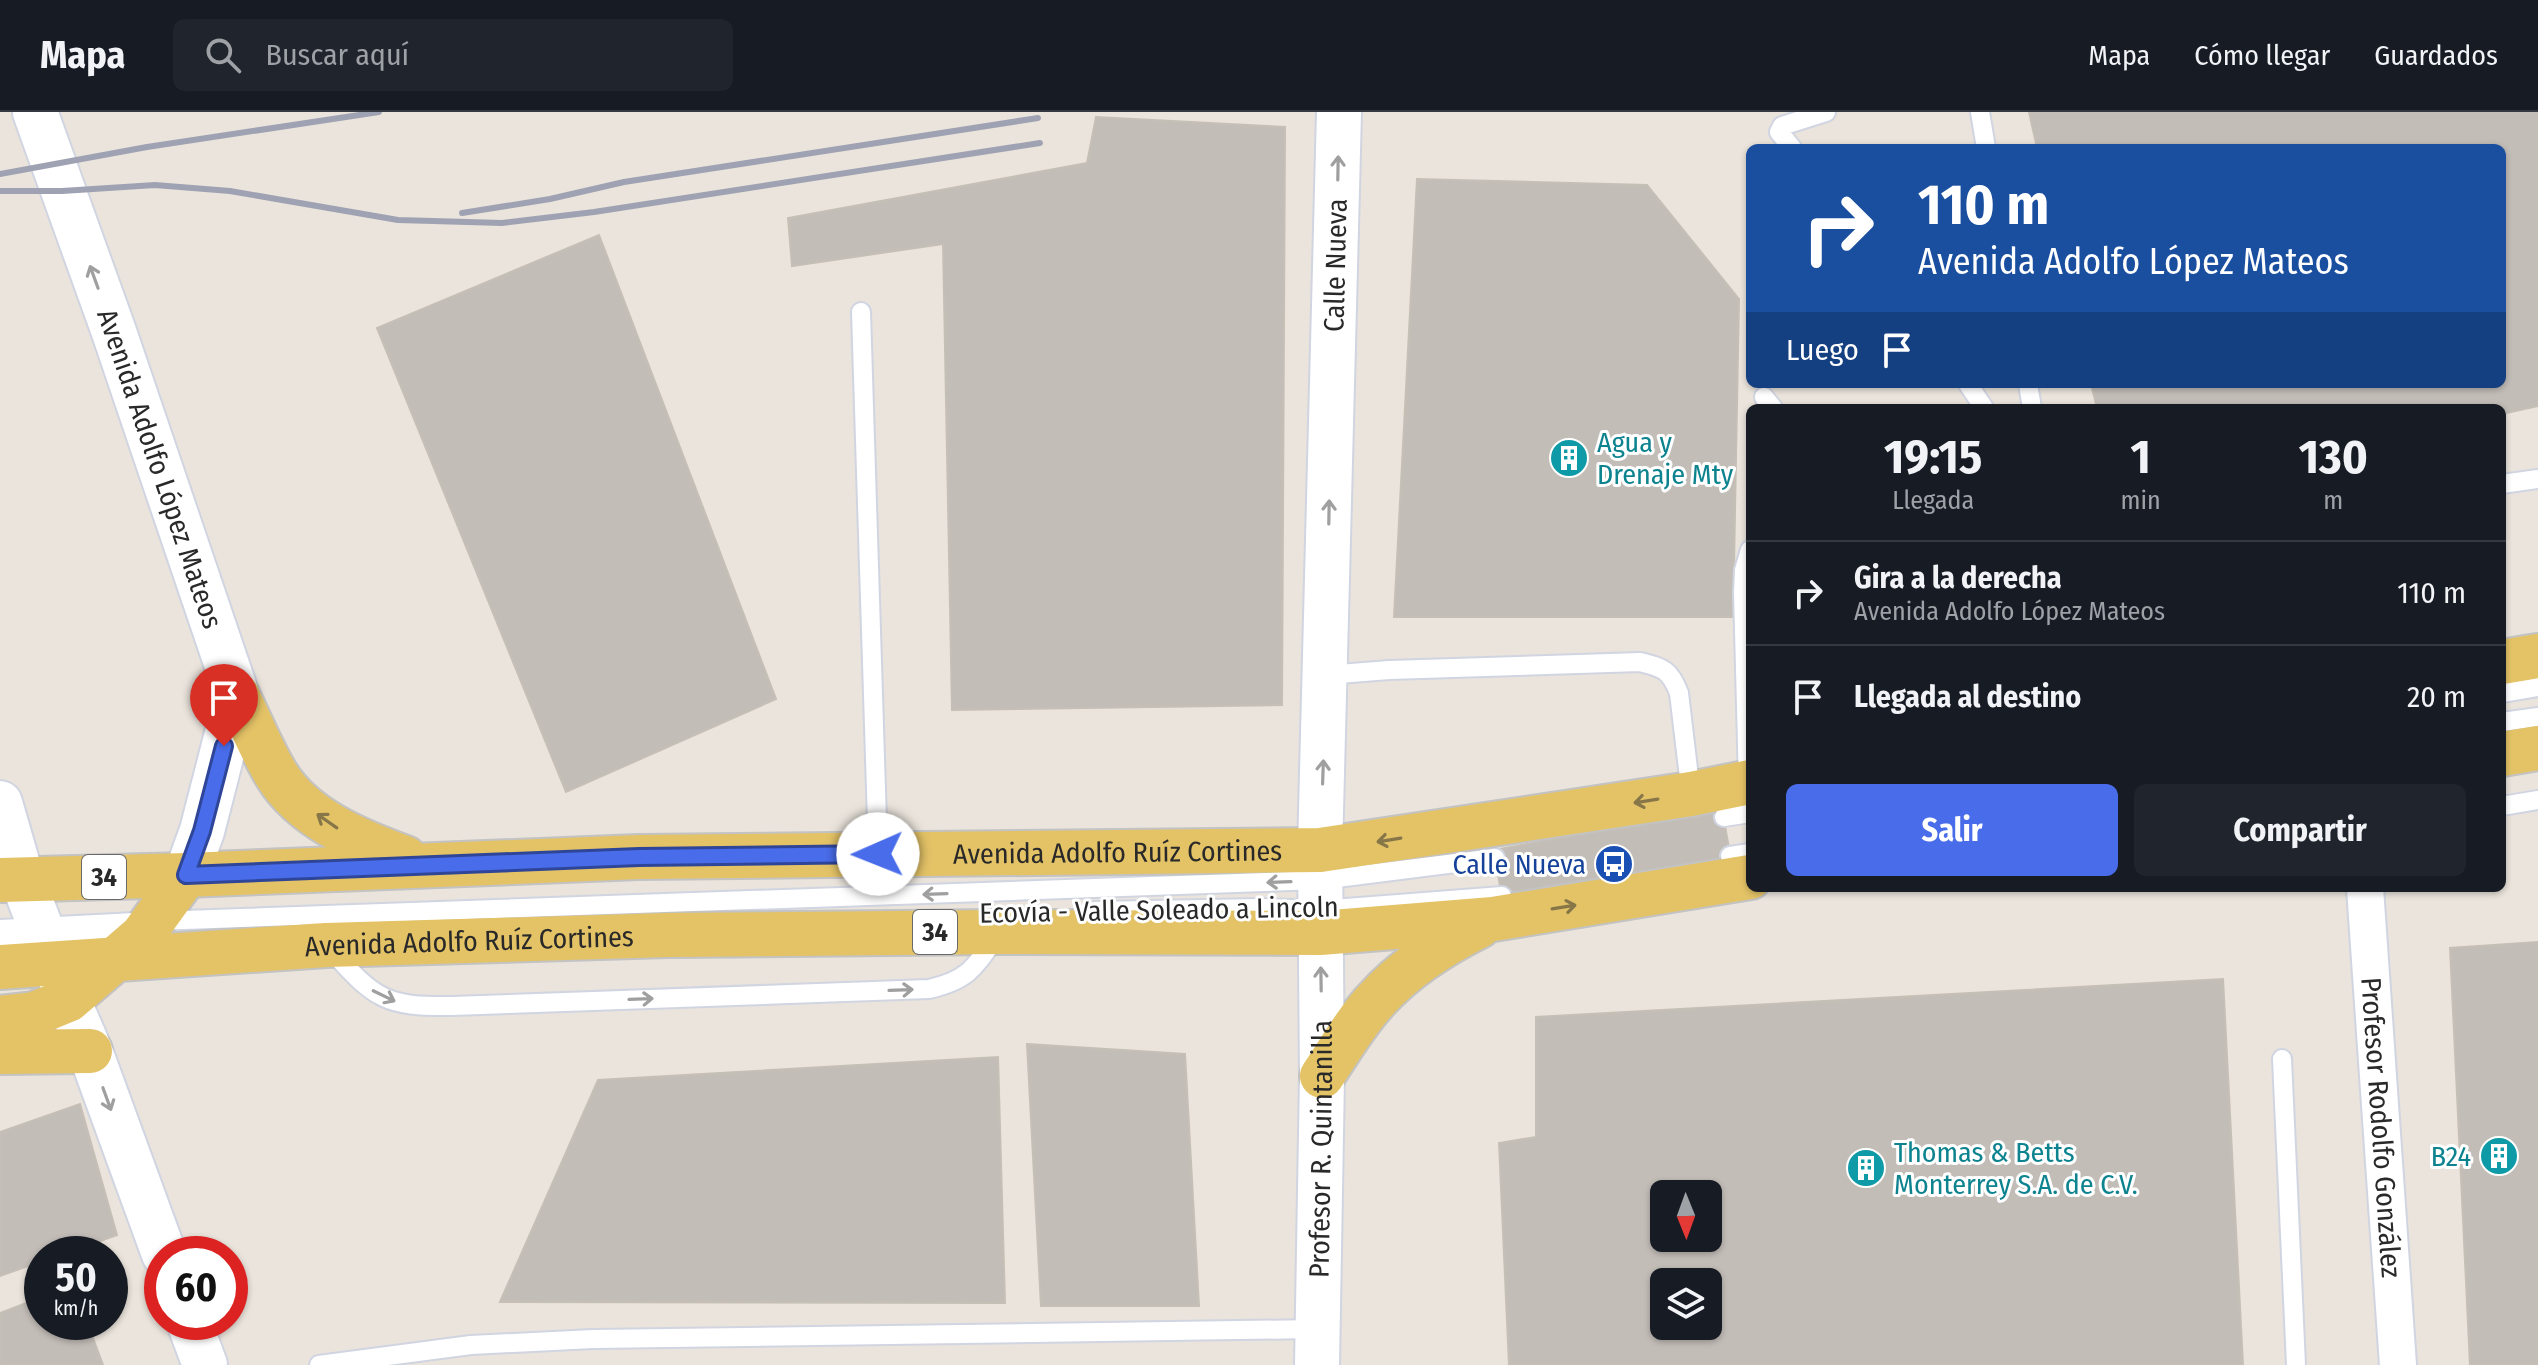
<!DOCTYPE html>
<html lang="es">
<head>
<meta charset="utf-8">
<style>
  :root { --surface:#171b24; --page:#20242c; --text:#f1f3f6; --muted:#9ea1a6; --line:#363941; --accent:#496cea }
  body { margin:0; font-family:"Fira Sans Condensed",sans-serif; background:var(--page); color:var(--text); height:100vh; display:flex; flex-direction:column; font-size:30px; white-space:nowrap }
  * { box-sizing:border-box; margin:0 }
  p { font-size:26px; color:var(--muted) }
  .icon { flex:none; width:44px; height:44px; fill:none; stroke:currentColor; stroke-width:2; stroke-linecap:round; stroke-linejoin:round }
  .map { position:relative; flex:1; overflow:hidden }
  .side { position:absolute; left:1746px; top:292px; width:760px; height:488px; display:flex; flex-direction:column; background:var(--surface); border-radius:12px; box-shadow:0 2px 6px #0004 }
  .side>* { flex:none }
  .hud { position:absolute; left:1746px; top:32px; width:760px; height:244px; border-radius:12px; box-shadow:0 2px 6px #0004; background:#1a4fa0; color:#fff; overflow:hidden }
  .needle { width:52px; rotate:179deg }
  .fabs { position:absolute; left:1650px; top:1068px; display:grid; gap:16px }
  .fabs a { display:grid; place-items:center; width:72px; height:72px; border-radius:12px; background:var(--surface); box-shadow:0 2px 6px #0004; font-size:40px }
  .speed { position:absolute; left:24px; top:1124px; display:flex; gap:16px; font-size:40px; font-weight:700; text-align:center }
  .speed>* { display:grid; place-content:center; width:104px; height:104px; border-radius:50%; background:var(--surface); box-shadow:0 2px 6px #0004; line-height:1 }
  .speed small { font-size:20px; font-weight:400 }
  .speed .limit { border:12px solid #d22; background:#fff; color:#111 }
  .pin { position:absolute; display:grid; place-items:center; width:68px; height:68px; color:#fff; margin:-82px -34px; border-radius:50% 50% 50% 0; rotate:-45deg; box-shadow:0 0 8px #0007 }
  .pin .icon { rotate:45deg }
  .me { position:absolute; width:88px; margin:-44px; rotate:269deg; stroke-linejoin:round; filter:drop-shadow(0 0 6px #0008) }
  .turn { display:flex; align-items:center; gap:28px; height:168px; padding:0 40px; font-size:36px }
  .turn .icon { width:104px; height:104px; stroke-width:2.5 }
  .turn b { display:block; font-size:56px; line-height:68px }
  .then { display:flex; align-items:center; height:76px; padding:0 40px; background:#0003; gap:16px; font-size:30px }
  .eta { display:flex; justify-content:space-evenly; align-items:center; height:136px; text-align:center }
  .eta b { font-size:48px; font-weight:700; line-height:56px }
  .action { display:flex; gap:16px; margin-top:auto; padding:16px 40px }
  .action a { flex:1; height:92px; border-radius:12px; background:var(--accent); color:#fff; font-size:32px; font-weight:700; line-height:92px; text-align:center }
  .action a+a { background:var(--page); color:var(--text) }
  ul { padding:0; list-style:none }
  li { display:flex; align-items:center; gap:24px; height:104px; padding:0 40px; border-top:2px solid var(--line) }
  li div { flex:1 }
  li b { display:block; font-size:30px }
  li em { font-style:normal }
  header { display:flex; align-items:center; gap:48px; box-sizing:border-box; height:112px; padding:0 40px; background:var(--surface); border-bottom:2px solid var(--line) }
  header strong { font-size:38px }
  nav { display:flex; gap:44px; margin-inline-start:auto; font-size:28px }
  .search { width:560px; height:72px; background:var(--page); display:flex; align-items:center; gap:20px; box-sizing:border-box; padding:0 28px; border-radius:12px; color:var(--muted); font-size:30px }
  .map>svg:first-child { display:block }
  .building { fill:#c3bdb8; stroke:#c5bfb6; stroke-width:2; fill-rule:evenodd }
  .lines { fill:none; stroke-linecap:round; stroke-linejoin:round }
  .service-casing { stroke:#d1d5e1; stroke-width:22 }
  .minor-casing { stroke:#d1d5e1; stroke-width:40 }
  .tertiary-casing { stroke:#d1d5e1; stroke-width:48 }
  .secondary-casing { stroke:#d1d5e1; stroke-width:48 }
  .primary-casing { stroke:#c3c3c3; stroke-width:48 }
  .service { stroke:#fff; stroke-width:18 }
  .minor { stroke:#fff; stroke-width:36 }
  .tertiary { stroke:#fff; stroke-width:44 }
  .secondary { stroke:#fff; stroke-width:44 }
  .primary { stroke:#e4c367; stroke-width:44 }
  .rail { stroke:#9fa2b2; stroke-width:6 }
  .oneway { stroke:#9f9f9f }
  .oneway2 { stroke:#867648 }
  .route-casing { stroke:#2f4698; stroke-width:20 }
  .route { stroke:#496cea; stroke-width:14 }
  .labels { text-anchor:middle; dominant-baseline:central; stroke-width:6; stroke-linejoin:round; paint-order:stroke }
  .shield { fill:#fff; stroke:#696969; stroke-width:2 }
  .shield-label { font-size:26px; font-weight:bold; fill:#292929 }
  .street-label { font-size:28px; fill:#292929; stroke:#fff }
  .culture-label { font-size:28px; fill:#0d838f; stroke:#fff; text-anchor:start }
  .transit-label { font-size:28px; fill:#164399; stroke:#fff; text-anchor:end }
</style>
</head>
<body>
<header>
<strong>Mapa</strong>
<div class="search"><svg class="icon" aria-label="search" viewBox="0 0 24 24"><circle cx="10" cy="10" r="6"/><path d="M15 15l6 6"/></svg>Buscar aquí</div>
<nav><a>Mapa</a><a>Cómo llegar</a><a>Guardados</a></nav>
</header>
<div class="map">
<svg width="2538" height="1253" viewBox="0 0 2538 1253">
  <rect width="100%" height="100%" fill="#eae4dc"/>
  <!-- building -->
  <path class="building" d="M2029,0H2538V294L2502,302V296H2097L2091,272H2502V36H2037Z
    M1096,5L1285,15L1282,593L952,598L943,132L792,154L788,106L1087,51Z
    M1417,67L1647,73L1739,187L1733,505H1394Z
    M599,123L776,587L566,680L377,216Z
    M1722,697L1733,759L1504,798L1494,738Z
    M2538,830V1253H2470L2450,836Z
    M2223,867L2243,1253H1509L1499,1031L1536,1025V905ZM1664,1082H1708V1126H1664ZM1664,1170H1708V1214H1664Z
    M1027,932L1185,942L1199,1194H1041Z
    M998,945L1005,1191L500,1190L598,968Z
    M80,992L117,1123L63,1142H42V1149L0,1164V1020Z
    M42,1185V1210H87L103,1253H0V1201Z"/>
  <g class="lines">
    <!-- service casing -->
    <g class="service-casing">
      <path id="service" d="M1980,0L1986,36
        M1792,36L1779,20L1782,14L1826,0
        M861,200L878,742
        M1968,272L1984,296
        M2028,272L2032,296
        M1764,285L1773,296
        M2502,372L2538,367
        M1326,563L1389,558L1640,550C1664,556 1670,558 1679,581L1691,682
        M2502,581L2538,575
        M2502,610L2538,605
        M1748,671L1743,480L1744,458L1750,438
        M2502,694L2538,688
        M1724,705L1750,701
        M1730,744L1750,741
        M1094,799L1261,796L1320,798L1502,784
        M0,817L154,809L1321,768L1495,746
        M0,832L129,824
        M331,838C375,887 385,895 452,894L929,877C969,868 975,855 997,823
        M2282,947L2296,1253
        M319,1253L471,1233L593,1227L1317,1217"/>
    </g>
    <!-- minor casing -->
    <g class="minor-casing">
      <g id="minor">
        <path id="s1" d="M2365,776L2398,1253"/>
      </g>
    </g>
    <!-- tertiary casing -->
    <g class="tertiary-casing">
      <g id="tertiary">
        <path d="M68,888L90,939L164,1142"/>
        <path d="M189,1210L205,1253"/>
        <path id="s2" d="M1317,1253L1322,964L1320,738L1339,0"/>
      </g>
    </g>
    <!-- secondary casing -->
    <g class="secondary-casing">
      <g id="secondary">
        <path id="s3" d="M35,0L114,220L237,583L202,719L186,763"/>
        <path d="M0,691L22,767L68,886"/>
      </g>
    </g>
    <!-- primary casing -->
    <g class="primary-casing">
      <g id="primary">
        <path d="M2502,550L2538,544"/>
        <path d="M237,583C250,609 261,637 276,662C303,707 359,729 405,746"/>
        <path d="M2502,642L2538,636"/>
        <path id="s4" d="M0,768L186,763L639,745L1320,738L1691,682L1750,670"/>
        <path id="s5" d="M0,855L326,833L668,823L1000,820L1320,821L1493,807L1750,765"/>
        <path d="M0,906L34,902L68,888L142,824L186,763"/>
        <path d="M0,940L90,939"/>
        <path d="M1322,964C1339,939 1356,909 1377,887C1406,855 1441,833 1479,814"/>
      </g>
    </g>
    <!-- service -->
    <use href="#service" class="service"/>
    <!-- minor -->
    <use href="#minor" class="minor"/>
    <!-- tertiary -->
    <use href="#tertiary" class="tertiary"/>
    <!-- secondary -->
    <use href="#secondary" class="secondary"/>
    <!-- primary -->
    <use href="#primary" class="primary"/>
    <!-- rail -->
    <path class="rail" d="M0,62L147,35L379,0
      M0,79H62L155,73L230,79L398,108L502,111L594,100L1040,31
      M462,101L550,87L624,70L1038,6"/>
  </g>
  <!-- one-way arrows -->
  <defs><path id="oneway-shaft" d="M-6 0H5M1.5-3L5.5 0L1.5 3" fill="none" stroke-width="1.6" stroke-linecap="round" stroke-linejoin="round" transform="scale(2)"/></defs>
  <g class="oneway">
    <use href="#oneway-shaft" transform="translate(1338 56) rotate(-89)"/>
    <use href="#oneway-shaft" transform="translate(94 165) rotate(-110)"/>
    <use href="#oneway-shaft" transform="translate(1329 400) rotate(-89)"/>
    <use href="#oneway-shaft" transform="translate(1323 660) rotate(-88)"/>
    <use href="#oneway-shaft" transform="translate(1279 770) rotate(178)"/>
    <use href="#oneway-shaft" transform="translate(935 782) rotate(178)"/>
    <use href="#oneway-shaft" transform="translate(1321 867) rotate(-91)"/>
    <use href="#oneway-shaft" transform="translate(901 878) rotate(-2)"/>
    <use href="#oneway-shaft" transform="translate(384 884) rotate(26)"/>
    <use href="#oneway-shaft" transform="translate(641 887) rotate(-2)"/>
    <use href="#oneway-shaft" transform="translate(107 987) rotate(70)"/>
  </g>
  <g class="oneway2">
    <use href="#oneway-shaft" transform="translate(1646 689) rotate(171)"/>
    <use href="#oneway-shaft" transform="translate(327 709) rotate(-145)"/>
    <use href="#oneway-shaft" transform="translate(1389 728) rotate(171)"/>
    <use href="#oneway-shaft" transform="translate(1564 795) rotate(-9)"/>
  </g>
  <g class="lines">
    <!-- route casing -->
    <g class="route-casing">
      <path id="route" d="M224,634L202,719L186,763L639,745L878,742"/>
    </g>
    <!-- route -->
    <use href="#route" class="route"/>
  </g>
  <!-- icons -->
  <defs>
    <g id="building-disc" transform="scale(2)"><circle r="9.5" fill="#0f9aa8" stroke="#fff"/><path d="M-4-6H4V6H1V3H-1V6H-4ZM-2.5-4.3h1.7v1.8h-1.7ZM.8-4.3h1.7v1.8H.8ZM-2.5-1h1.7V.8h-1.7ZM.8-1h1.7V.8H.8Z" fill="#fff"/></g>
    <g id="bus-disc" transform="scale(2)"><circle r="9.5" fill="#1a4fb4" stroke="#fff"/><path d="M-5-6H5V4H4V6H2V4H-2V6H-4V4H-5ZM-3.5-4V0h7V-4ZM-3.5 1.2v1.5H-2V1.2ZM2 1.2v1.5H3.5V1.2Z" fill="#fff"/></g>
  </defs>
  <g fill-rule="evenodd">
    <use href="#building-disc" x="1569" y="346"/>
    <use href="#bus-disc" x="1614" y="752"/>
    <use href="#building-disc" x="2499" y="1044"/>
    <use href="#building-disc" x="1866" y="1056"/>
  </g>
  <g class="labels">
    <!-- shield labels -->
    <g class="shield">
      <rect x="82" y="743" width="44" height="44" rx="6"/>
      <rect x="913" y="798" width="44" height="44" rx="6"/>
    </g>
    <g class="shield-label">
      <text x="104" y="765">34</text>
      <text x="935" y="820">34</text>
    </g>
    <!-- street labels -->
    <g class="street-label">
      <text stroke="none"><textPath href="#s2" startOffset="1100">Calle Nueva</textPath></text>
      <text stroke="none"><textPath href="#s3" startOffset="378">Avenida Adolfo López Mateos</textPath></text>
      <text stroke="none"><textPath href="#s4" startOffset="1118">Avenida Adolfo Ruíz Cortines</textPath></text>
      <text transform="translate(1159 798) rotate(-1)">Ecovía - Valle Soleado a Lincoln</text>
      <text stroke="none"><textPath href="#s5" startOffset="470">Avenida Adolfo Ruíz Cortines</textPath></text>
      <text stroke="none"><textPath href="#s1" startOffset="240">Profesor Rodolfo González</textPath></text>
      <text stroke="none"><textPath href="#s2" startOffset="216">Profesor R. Quintanilla</textPath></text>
    </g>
    <!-- culture labels -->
    <g class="culture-label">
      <text x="1597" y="330">Agua y<tspan x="1597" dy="32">Drenaje Mty</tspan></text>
      <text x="1894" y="1040">Thomas &amp; Betts<tspan x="1894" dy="32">Monterrey S.A. de C.V.</tspan></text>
      <text x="2471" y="1044" text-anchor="end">B24</text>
    </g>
    <!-- transit labels -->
    <g class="transit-label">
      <text x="1586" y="752">Calle Nueva</text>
    </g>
  </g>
</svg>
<div class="fabs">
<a><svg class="needle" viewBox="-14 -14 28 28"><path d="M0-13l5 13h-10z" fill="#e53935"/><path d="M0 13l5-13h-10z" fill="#9ea1a6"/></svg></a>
<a><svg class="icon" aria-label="layers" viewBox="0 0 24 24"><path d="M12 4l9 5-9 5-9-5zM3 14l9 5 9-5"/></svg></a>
</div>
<div class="speed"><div>50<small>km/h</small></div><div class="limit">60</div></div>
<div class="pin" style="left:224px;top:634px;background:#d93025"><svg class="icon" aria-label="arrive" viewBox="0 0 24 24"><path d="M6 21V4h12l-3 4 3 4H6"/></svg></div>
<svg class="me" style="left:878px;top:742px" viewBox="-20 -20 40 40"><circle r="19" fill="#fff"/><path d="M0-13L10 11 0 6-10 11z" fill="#496cea"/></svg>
<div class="hud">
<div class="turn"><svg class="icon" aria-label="right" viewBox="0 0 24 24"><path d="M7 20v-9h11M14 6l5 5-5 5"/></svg><div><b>110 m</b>Avenida Adolfo López Mateos</div></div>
<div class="then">Luego<svg class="icon" aria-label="arrive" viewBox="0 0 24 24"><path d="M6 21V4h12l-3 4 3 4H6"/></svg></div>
</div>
<section class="side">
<div class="eta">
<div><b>19:15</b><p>Llegada</p></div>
<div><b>1</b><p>min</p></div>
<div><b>130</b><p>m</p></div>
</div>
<ul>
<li><svg class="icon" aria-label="right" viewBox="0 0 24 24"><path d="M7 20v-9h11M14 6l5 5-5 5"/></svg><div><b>Gira a la derecha</b><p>Avenida Adolfo López Mateos</p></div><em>110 m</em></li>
<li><svg class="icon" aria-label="arrive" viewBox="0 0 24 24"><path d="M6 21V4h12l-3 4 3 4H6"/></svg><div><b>Llegada al destino</b></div><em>20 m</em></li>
</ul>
<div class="action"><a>Salir</a><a>Compartir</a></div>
</section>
</div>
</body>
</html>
